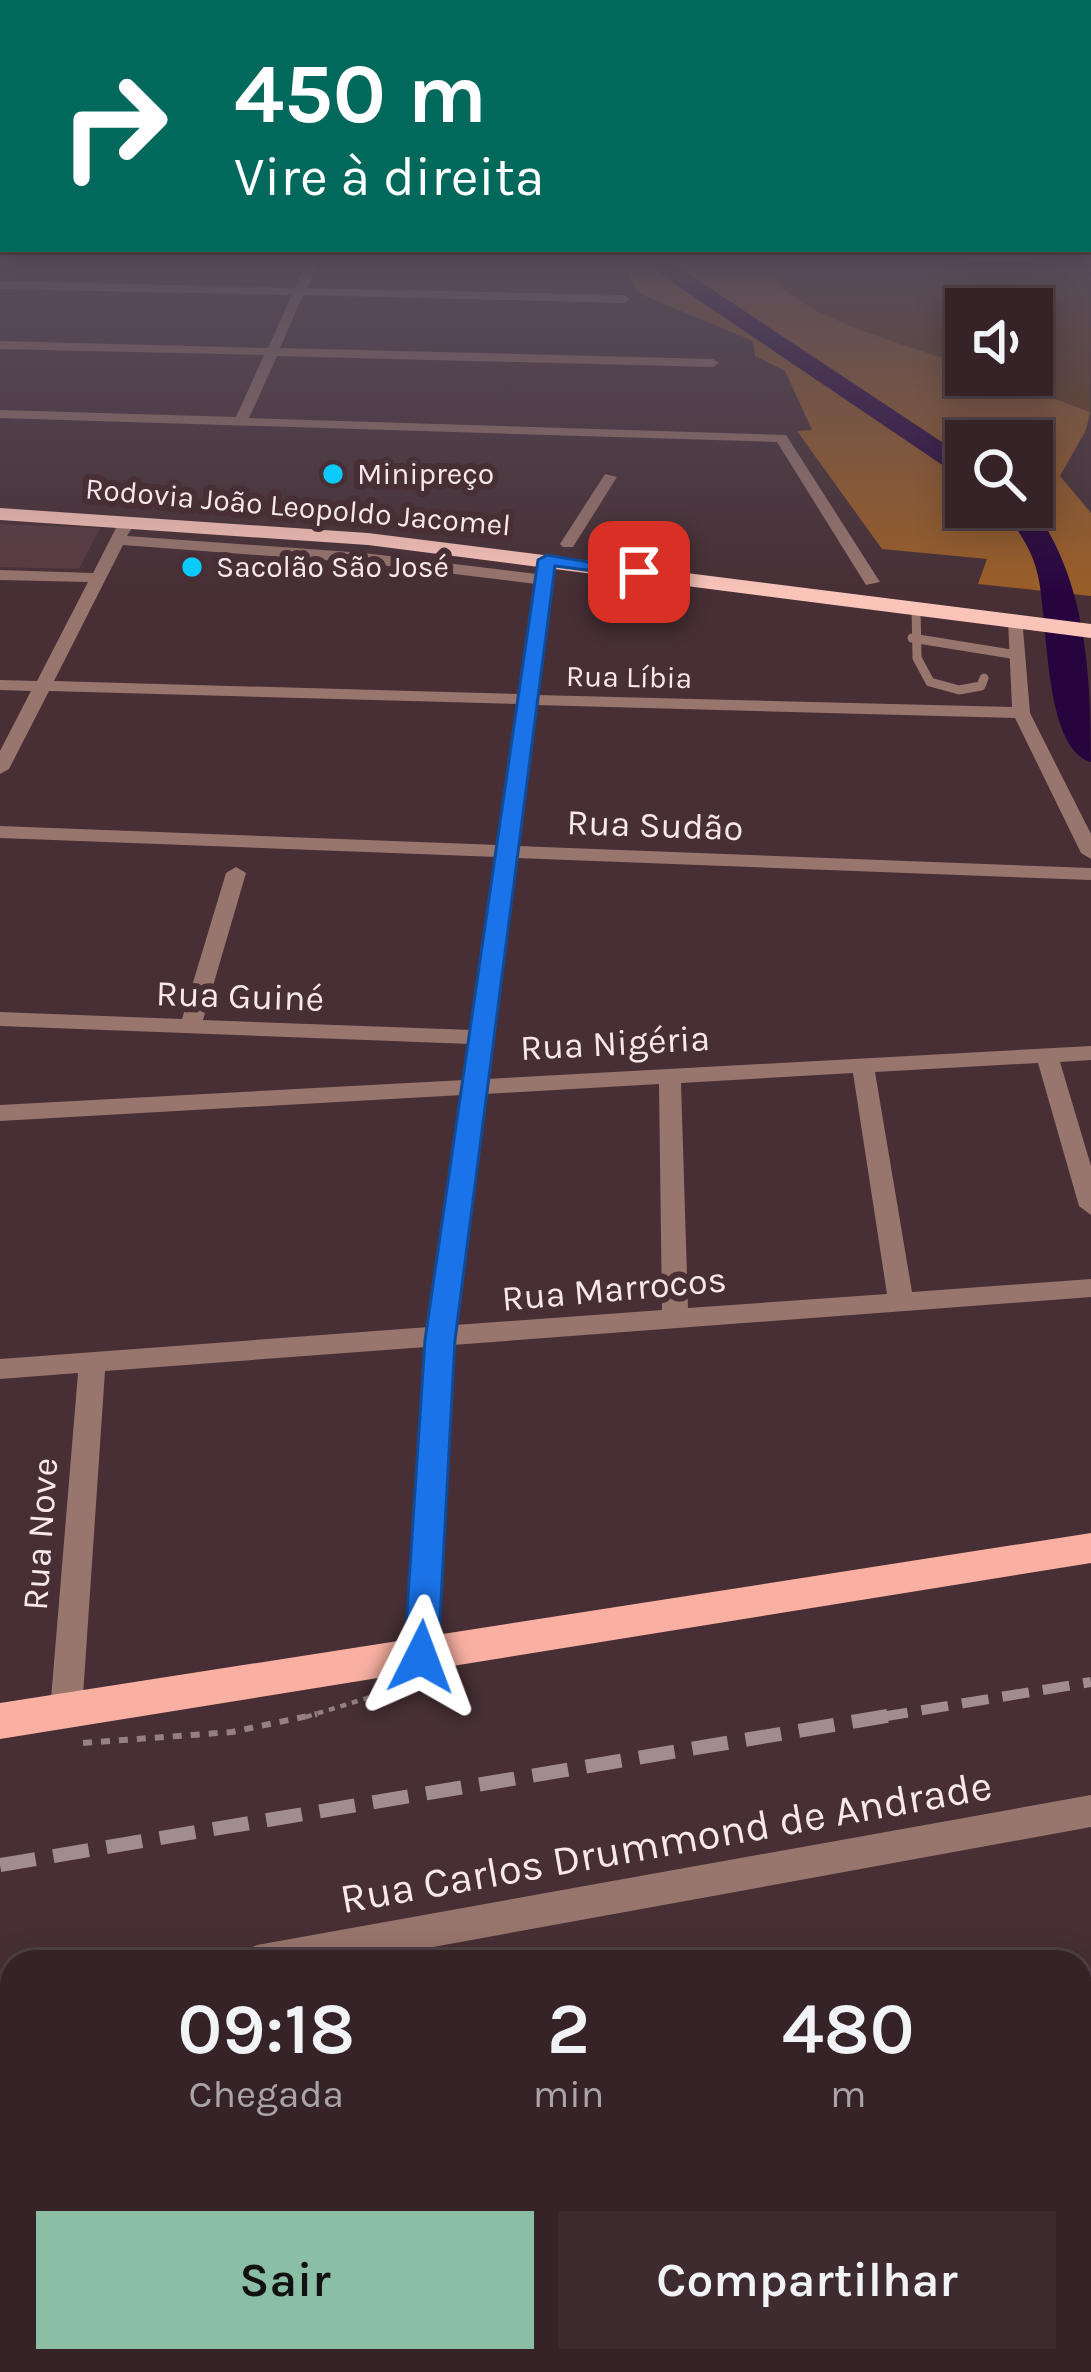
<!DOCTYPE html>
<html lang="pt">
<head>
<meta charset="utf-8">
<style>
  :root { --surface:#352328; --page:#3d2b30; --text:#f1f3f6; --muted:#aaa4a8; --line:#4f4045; --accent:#8abfa5 }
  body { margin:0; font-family:Karla,sans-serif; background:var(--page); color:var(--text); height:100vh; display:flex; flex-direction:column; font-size:45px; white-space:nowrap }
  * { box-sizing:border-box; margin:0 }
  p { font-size:39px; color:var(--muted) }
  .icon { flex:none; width:66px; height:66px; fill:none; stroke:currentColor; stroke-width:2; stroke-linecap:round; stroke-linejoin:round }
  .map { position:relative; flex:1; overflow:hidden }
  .side { position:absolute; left:0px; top:1950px; width:1092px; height:423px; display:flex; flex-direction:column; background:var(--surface); border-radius:36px 36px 0 0; box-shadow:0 6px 30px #0003,0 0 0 3px var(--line) }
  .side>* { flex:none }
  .hud { position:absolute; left:0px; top:0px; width:1092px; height:252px; box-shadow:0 6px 30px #0003,0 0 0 3px var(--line); background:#00695c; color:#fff; overflow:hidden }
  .buttons { position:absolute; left:945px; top:288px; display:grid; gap:24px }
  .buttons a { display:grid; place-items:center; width:108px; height:108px; border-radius:0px; background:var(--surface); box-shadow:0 6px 30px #0003,0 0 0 3px var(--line); font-size:60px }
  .pin { position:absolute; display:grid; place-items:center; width:102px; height:102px; color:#fff; margin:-51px; border-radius:24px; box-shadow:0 6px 18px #0006 }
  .me { position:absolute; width:132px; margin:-66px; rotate:3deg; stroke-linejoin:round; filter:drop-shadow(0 0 9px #0008) }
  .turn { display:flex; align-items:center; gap:42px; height:252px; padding:0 36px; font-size:54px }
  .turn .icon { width:156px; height:156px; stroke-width:2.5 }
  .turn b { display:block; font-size:84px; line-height:102px }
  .eta { display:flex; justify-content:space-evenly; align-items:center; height:204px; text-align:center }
  .eta b { font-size:72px; font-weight:600; line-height:84px }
  .action { display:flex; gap:24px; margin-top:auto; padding:24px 36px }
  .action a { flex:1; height:138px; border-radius:0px; background:var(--accent); color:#111; font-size:48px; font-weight:600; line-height:138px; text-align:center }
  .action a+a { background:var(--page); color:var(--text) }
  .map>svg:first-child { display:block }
  .built { fill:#583a41 }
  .green { fill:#673d16 }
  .forest { fill:#9a5e28; fill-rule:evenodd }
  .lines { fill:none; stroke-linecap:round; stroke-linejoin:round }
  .river { fill:#28043f; fill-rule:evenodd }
  .path-far1 { stroke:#958085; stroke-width:4.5; stroke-dasharray:6 6; stroke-linecap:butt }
  .path { stroke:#958085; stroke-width:6; stroke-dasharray:9 9; stroke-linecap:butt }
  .service { stroke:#98756d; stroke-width:9 }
  .minor { fill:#98756d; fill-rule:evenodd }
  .tertiary { fill:#98756d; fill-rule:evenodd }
  .primary { fill:#f9b0a2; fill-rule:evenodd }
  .trunk { fill:#fac4b9; fill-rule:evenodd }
  .rail-far1 { stroke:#a18d91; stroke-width:10; stroke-dasharray:27 14; stroke-linecap:butt }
  .rail { stroke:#a18d91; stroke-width:14; stroke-dasharray:36 18; stroke-linecap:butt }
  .route { fill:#1a73e8; stroke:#114b97; stroke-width:3 }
  .poi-dot { fill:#09cafa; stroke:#472f35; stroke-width:4.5 }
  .labels { text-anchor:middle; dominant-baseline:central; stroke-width:12; stroke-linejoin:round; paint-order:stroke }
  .far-poi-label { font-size:30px; fill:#f8e8eb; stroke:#472f35; text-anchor:start }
  .far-street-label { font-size:30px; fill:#f8e8eb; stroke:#472f35 }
  .street-label { font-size:36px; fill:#f8e8eb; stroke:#472f35 }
  .near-street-label { font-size:42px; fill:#f8e8eb; stroke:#472f35 }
</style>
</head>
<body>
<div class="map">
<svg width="1091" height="2372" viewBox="0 0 1091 2372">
  <rect width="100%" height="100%" fill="#472f35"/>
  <!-- built -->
  <path class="built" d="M0,524L100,528L79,569L0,567Z"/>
  <!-- green -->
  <path class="green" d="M758,261H1091L1090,412L991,375H1032V309H966V366C908,344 788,317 758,261Z"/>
  <!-- forest -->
  <path class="forest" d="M623,261H758C788,317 908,344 966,366V375H991L1090,412L1086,430L1060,476L1091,513V596L978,584L987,559L882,549L797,431L812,430L785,371L755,356L753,341L638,293ZM966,441H1032V507H966Z"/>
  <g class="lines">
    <!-- river -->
    <path class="river" d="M641,261H669L966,458V481Z
      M1032,506C1086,579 1091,673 1091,762C1042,749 1049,614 1037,572C1031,547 1016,528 1001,507Z"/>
    <!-- path-far1 -->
    <path class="path-far1" d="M306,1717L377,1695"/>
    <!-- path -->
    <path class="path" d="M83,1743L232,1732L317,1714"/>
    <!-- service -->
    <path class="service" d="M916,607L917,658L930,682L959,690L981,686L984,678
      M912,638L1017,655"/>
    <!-- minor -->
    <path class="minor" d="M307,261H319L307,288L624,295L630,299L624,303L303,295L280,348L713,359L719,363L713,367L277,356L249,418L786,435L880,582L866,585L777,442L0,418V410L236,417L264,355L0,349V341L268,348L292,295L0,289V281L295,288Z
      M605,474L617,477L573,547H563L560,544Z
      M125,521L133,526L127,536L364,553L537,574L542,557H552L537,695L1012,707L1008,620L1022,617L1030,713L1091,834V859L1081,853L1015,718L536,705L517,846L1091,868V880L516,858L487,1079L1091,1046V1060L1060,1062L1091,1166V1215L1079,1206L1038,1063L875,1072L912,1292L1091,1279V1297L453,1345L436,1656L432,1666L421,1670L410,1666L406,1656L426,1347L105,1371L82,1711L77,1721L66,1725L55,1721L50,1711L78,1373L0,1379V1359L429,1327L462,1095L0,1121V1105L464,1080L470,1044L0,1026V1012L182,1019L226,873L236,867L246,873L203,1020L472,1030L497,857L0,838V826L498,845L518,704L49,691L9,769L0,774V751L31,691L0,690V680L37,681L88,582L0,580V570L93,573L117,526ZM123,545L364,563L536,584L520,694L54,681ZM853,1073L887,1294L688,1308L681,1083ZM659,1084L662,1310L455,1325L485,1094Z
      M1080,2295L1091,2300V2340L1080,2335Z
      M12,2341V2361H33L28,2372H0V2346Z"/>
    <!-- tertiary -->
    <path class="tertiary" d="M1091,1795V1827L351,1962H240L245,1950L257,1945Z
      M12,1989V2025L0,2027V1991Z"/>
    <!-- primary -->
    <path class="primary" d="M1091,1533V1563L0,1739V1703Z"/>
    <!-- trunk -->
    <path class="trunk" d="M0,508L368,533L1091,624V638L368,545L0,520Z"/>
    <!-- rail-far1 -->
    <path class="rail-far1" d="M881,1717L1091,1682"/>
    <!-- rail -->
    <path class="rail" d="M0,1865L899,1714"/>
  </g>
  <!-- sky -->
  <linearGradient id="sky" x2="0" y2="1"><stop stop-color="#271a1d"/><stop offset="0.44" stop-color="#584d5c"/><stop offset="1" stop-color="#584d5c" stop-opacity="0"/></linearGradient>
  <rect width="1091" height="593" fill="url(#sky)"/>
  <!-- route -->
  <path class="route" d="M547,555L648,572L639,577L555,566L455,1340L438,1657L433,1668L421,1672L409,1668L404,1657L425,1340L538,560Z"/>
  <!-- markers -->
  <g class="poi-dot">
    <circle cx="333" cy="474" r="12"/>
    <circle cx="192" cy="567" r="12"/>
  </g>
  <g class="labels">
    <!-- far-poi labels -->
    <g class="far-poi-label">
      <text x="357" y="474">Minipreço</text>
      <text x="216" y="567">Sacolão São José</text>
    </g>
    <!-- far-street labels -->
    <g class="far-street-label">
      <text transform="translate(298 507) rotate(5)">Rodovia João Leopoldo Jacomel</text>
      <text transform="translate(629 677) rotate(1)">Rua Líbia</text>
    </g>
    <!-- street labels -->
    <g class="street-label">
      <text transform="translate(655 825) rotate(2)">Rua Sudão</text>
      <text transform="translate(240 996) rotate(2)">Rua Guiné</text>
      <text transform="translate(615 1043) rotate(-3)">Rua Nigéria</text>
      <text transform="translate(614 1289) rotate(-5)">Rua Marrocos</text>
      <text transform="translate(40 1534) rotate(-86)">Rua Nove</text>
    </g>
    <!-- near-street labels -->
    <g class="near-street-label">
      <text transform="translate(666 1842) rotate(-10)">Rua Carlos Drummond de Andrade</text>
    </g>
  </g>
</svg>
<div class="buttons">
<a><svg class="icon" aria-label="sound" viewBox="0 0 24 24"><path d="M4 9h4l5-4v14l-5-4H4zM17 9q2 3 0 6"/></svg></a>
<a><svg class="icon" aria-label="search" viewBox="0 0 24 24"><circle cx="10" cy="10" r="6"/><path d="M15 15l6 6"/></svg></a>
</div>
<div class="pin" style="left:639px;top:572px;background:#d93025"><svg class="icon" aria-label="arrive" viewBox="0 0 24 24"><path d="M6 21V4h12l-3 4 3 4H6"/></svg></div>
<svg class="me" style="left:421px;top:1657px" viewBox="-20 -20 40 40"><path d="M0-17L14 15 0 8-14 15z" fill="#1a73e8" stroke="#fff" stroke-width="4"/></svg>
<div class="hud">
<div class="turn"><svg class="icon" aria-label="right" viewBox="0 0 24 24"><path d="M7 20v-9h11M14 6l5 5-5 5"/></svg><div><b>450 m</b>Vire à direita</div></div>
</div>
<section class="side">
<div class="eta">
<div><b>09:18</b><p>Chegada</p></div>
<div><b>2</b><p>min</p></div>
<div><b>480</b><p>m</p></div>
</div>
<div class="action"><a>Sair</a><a>Compartilhar</a></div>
</section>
</div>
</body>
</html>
